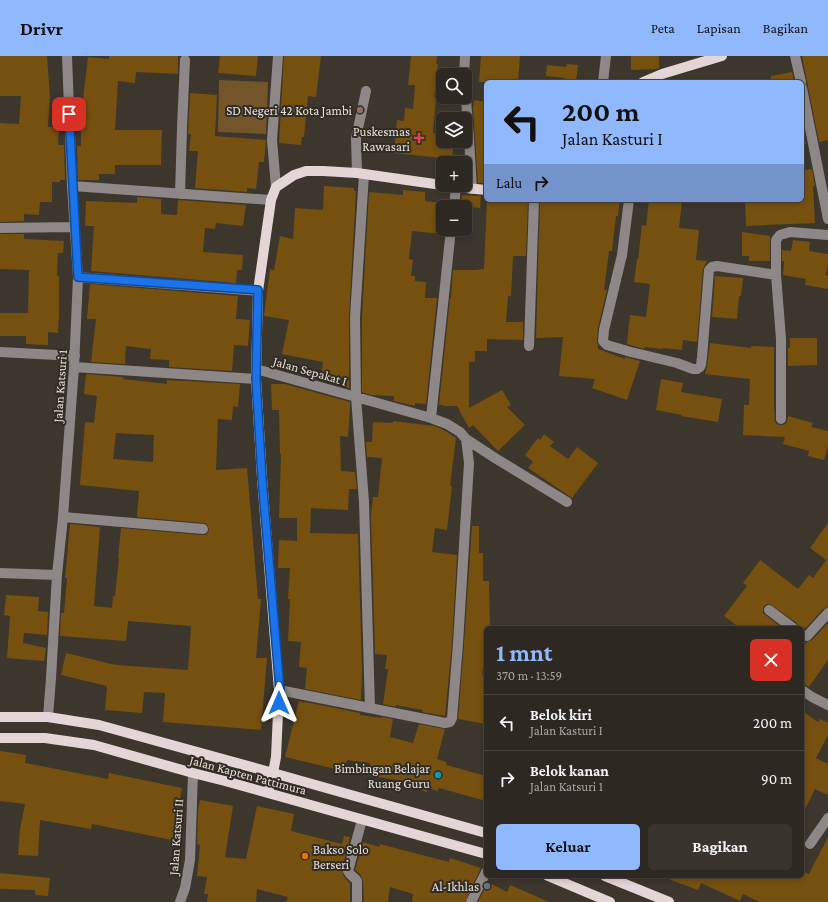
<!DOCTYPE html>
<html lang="id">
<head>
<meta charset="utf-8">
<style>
  :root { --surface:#2e2822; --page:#3a342f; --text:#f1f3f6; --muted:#a7a6a5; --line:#494440; --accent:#90b8fd }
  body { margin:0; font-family:"Crimson Pro",serif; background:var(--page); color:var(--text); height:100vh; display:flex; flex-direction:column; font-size:15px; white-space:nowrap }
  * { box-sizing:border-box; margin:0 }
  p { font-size:13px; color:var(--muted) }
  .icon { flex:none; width:22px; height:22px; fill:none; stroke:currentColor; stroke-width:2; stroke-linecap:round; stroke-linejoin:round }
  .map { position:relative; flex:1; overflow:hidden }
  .sheet { position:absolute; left:484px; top:570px; width:320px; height:252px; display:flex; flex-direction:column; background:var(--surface); border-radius:6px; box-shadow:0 2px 6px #0003,0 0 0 1px var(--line) }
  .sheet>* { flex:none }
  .top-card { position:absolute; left:484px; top:24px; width:320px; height:122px; border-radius:6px; box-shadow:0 2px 6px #0003,0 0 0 1px var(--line); background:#90b8fd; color:#111; overflow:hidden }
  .buttons { position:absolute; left:436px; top:12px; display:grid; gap:8px }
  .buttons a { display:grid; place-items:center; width:36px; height:36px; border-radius:6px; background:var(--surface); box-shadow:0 2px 6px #0003,0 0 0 1px var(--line); font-size:20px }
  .pin { position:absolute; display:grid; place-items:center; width:34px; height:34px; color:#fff; margin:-17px; border-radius:8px; box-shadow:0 2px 6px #0006 }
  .me { position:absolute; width:44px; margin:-22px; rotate:0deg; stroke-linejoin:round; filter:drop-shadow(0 0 3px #0008) }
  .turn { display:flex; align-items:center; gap:14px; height:84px; padding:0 12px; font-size:18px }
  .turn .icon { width:52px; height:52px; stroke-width:2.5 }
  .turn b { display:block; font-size:28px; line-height:34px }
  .then { display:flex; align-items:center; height:38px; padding:0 12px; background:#0003; gap:8px; font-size:15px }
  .round { display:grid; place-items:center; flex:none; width:42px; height:42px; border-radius:6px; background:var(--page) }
  .overview { display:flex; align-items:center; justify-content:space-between; height:68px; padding:0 12px }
  h1 { font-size:24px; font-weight:700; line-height:30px; color:var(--accent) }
  .cta { display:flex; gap:8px; margin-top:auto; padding:8px 12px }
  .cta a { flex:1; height:46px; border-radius:6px; background:var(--accent); color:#111; font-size:16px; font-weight:700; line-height:46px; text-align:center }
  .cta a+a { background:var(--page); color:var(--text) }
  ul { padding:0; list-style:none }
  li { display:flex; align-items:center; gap:12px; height:56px; padding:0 12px; border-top:1px solid var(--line) }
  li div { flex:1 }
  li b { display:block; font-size:15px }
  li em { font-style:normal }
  header { display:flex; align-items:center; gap:24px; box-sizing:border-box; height:56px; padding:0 20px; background:var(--accent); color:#111 }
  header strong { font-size:19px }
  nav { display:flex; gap:22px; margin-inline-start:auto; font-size:14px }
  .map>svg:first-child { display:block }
  .green { fill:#735529 }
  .building { fill:#76500f; fill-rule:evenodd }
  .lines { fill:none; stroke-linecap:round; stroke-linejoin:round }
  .minor { stroke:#8d8787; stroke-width:10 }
  .major { stroke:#e4d6d6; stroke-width:10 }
  .route-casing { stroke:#114b97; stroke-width:10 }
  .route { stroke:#1a73e8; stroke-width:7 }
  .education-dot { fill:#8d6e63; stroke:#332c24; stroke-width:1.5 }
  .health-dot { fill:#e0444e; stroke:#332c24; stroke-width:1.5 }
  .culture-dot { fill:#0f9aa8; stroke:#332c24; stroke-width:1.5 }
  .food-dot { fill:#e8710a; stroke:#332c24; stroke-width:1.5 }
  .worship-dot { fill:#6b7280; stroke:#332c24; stroke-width:1.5 }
  .labels { text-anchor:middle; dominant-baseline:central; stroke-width:4; stroke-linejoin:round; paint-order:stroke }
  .poi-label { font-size:13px; fill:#e4e0da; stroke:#332c24; text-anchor:end }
  .street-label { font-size:13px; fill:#e4e0da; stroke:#332c24 }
</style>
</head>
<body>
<header>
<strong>Drivr</strong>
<nav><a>Peta</a><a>Lapisan</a><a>Bagikan</a></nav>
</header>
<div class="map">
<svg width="828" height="846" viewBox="0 0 828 846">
  <rect width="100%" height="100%" fill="#3d362d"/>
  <!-- green -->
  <path class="green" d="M219,24L268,26L266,78L218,76Z"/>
  <!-- building -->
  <path class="building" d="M0,0H47L50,41L48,71H59L58,89H64L65,124H60V126H52V146H40L39,159L24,158V165L0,166V67L19,68L21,40H0Z
    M109,0H178V18L136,16L135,27L118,25L115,74H162L161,109H115V118H99V124H78L77,90H81V73H82L83,43L88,1L109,3Z
    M220,0H258L256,20L218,17Z
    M284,0H321L316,41L308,40L304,81H302L301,89L279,87Z
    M411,0H437L436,8H438L434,41H436L433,77L443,78V85H454L452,103L394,97L397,64L404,65L405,52L413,53L415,29H408Z
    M481,0H520L518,26H479Z
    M631,0H659V12L656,13L631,14Z
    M802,0H828V84L819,86Z
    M567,8L578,9L576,26H565V22L546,20L547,9L566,11Z
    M792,16L794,26H771V20Z
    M190,37L217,39L215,80L266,84L264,106H259L256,133L247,132V136L195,132L198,95H189L191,78H188Z
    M474,44L486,46V127H478L473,52Z
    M802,65L806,88L802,89Z
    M812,113L815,130H813L815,167L746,170L745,144H802V114Z
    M324,130L354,132V135H356L349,261V332L328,326H341V324L321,320L323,306L282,298L289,264L264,260L270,213L274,214L280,180L293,183L295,152L323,154Z
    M403,134L425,136V145L443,147V178L412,175L409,203L413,204L411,220H415V225L426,226L425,242H437L426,348L415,347V350L394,345V340L371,339L362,336V261L369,136L403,139Z
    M462,139L481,140L480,152L461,150Z
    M137,141L161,143V158L177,159L178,144L246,149L243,170L216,167L215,173L205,172L203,196L243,199L242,214H237L236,227L91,215L94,170H85L86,145L137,147Z
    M487,144H528L526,200H513L511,240H508L506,266H523V284L487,283V295H475V306H469V352L502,334L511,349L507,351L525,369L498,395L473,369L469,372L457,350H443V349H439L450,242H451L453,214H475L484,213Z
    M540,144H620L618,160H616L612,195H609L604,234H607L598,272L597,285L598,289V293L625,303V301L640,305L627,344L592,332L595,323L559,320L563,281L536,282Z
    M649,144L682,145L679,172L699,174L696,204L707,205L703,213L697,286L683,284L682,294L663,292V293L645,291L644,293L627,288L630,259L646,261L650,228L634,226L637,203H638L642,169L646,170Z
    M742,176L770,180V205H749V200H742Z
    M0,178H24V183L64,185L63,197H58L57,220H59V259L58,277L48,276V289L26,288V280H0V257H28L29,214L0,213Z
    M793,184L810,186L809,195L828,198V207L826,219L828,220V233L805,229L806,223L783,219L784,205H782V194L791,195Z
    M715,220L743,222L741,240H739L737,263L712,261Z
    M90,228L238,240L236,263L250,264L248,290L234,289L232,315L169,311V304L150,303L151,293L126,290L125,308L91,306L96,263H87Z
    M790,282H817V309L788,310V292H790Z
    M710,287L751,292V290L774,291V350L775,366L778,369H784L787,366L788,360L813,367L811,371L828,375V390L824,404L808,400L809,395L783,388L785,381L743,379L744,349H749L750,323L705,318L707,310Z
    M86,318L123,321V323L167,328V324L240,328L238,351L233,350L232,364L218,363L216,414L247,412L258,543H261L256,602H267L261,674L163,666L165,637L144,636L142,657L105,654L107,630L61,619L66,597L116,609L188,614L191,570L128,565L126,585L60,580L61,557H64L67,522H65L70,468L100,471L94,550L112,552L113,540H115L119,502H118L121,472L202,479H205L208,477L209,473L207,468L204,467L137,461L139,435L80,429L85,366L94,367L97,340L84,338ZM116,377L154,379L153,406L113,403Z
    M661,323L683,327L681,336L722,343L718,366L681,360L682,359L656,354Z
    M271,328H285L350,346V352L348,381L340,380L341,415L355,416L357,433H349L348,454L311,452L310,477L358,478L362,615L361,644L305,633L307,612L299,611L301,586L288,585L290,543H288L290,512H278L279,484L297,485V462H279L281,398H280L279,354H272Z
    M393,365L434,370L444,374L456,382L450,430H452L447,474L435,472L432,496L457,499L452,588L445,660L422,656L423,654L396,649V651L383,648L388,613H385L387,599L375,598L371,460L373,441H378L382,402L367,401L366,388V386H372L373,366L393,367Z
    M544,378L554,386L550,390L568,403L577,391L598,407L572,442L528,412L533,406L525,399L538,382L540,384Z
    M828,467V551L823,553L806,572H799L797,567L770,548H767L764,550L763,553V557L782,572H740L724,560L747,530L743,527L760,504L798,533L809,519L813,522L826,504L810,492Z
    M472,470H479V497H483V525H489L490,572H486V589L482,619L486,620V668L458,663L464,588Z
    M6,539L39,541L38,555L48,556L47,579L24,577L23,587L46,592L44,605L7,602L10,560L4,559Z
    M828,567V604L809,631L802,626V593L807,586L812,584Z
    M299,645L304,647L305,646L360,657V659L381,662L382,661L393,663L390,681L413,687L419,668L445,673L437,703L447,706L446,709L486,720V745L439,732L438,735L428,732L427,736L401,728L402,725L368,719L370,707L347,704L344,715L285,701Z
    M802,655L818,666L820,663L828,667V679L816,702L828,708V739L815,733L802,759Z
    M0,695L26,699L25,707L108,723L109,717L182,732L172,784L92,768L91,773L40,764L38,800L18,799L20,773L25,748L0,745Z
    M200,744L233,750L225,801L246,803L257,750L294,758L291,775L342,788L344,780L350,781L342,814L344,821L350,827V846H286L288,841L257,833L256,846H207L208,838H204L207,821L197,820L200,789L197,788L198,755Z
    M828,781V846H760L743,838L740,845L701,827L698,834L663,821V820H802V815L809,818Z
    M363,786L379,791L380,788L449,806L450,802L481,812L465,846H412L413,838L390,831L388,846H364L363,825L361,819L355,814Z
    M0,817L50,822L48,840L35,839V834L0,833Z
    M488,826L507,836L510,829L549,846H478Z"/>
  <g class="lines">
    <!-- minor -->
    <path class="minor" d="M795,0L801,26
      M464,19L465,0
      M603,26L606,0
      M465,31L469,82L472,133
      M802,32L828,163
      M357,117L356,82L366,35
      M364,118L355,261L356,341L364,446L370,652
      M72,130L271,144
      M276,131L272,84L278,0
      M180,138L182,72L185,4
      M629,144L622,199L604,274L603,285L607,289L631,296L677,307L693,313H697L700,311L701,309L702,301L709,214L712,211L717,210L776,219
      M454,151L456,131
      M0,172L75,171
      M78,221L258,235
      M529,290L534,144
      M0,296L75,300
      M74,311L256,323
      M256,313L431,362L447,368L460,376L466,383L495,402L567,446
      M431,362L451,173
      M781,363V283L776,219V184L780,179L790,176L828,179
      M63,461L203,473
      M0,517L57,519
      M769,554L793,572
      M807,580L828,557
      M279,634L445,667L450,666L452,662L458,588L469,407L466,383
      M802,634L812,641L828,649
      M48,661L51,622L57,519L63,461L74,311L78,221L72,130L67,0
      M810,788L828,762
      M180,846L185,832L190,804L193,717
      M357,846V825C355,821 350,820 348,815L362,764
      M471,846L486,816"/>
    <!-- major -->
    <path class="major" d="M643,26L662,18L722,0
      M0,661H48L99,669L273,717L486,777
      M0,682H45L94,689L193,717L225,725L486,798
      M268,737L273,717L276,701L279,634L262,422L256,323L258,235L271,144L276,131L294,119L306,115H323L357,117L456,131L486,134
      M548,820L610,846
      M605,820L669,846"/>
  </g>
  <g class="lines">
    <!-- route casing -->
    <g class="route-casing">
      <path id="route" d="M69,58L78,221L258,234L256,323L262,422L280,634L279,647"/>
    </g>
    <!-- route -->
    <use href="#route" class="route"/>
  </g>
  <!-- markers -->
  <circle class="education-dot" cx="360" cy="54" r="4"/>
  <path class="health-dot" d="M417 76h4v4h4v4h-4v4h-4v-4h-4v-4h4z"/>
  <circle class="culture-dot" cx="438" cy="719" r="4"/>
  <circle class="food-dot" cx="305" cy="800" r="4"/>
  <circle class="worship-dot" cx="487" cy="830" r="4"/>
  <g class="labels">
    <!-- poi labels -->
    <g class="poi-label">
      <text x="352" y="54">SD Negeri 42 Kota Jambi</text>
      <text x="410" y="75">Puskesmas<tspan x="410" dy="15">Rawasari</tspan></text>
      <text x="430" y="712">Bimbingan Belajar<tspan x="430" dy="15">Ruang Guru</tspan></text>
      <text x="313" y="793" text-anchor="start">Bakso Solo<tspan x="313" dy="15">Berseri</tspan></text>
      <text x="479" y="830">Al-Ikhlas</text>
    </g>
    <!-- street labels -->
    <g class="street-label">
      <text transform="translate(310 315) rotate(16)">Jalan Sepakat I</text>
      <text transform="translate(60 330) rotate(-86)">Jalan Katsuri 1</text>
      <text transform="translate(248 719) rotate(15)">Jalan Kapten Pattimura</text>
      <text transform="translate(176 781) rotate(-86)">Jalan Katsuri II</text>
    </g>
  </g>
</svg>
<div class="buttons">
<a><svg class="icon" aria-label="search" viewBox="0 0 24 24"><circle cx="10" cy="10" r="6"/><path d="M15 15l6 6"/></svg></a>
<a><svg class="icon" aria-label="layers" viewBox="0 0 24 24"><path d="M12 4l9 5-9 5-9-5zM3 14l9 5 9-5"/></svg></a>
<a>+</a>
<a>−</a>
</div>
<div class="pin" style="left:69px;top:58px;background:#d93025"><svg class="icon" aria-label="arrive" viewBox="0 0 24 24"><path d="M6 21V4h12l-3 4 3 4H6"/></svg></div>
<svg class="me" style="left:279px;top:647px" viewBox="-20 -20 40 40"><path d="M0-17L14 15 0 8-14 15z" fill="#1a73e8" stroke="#fff" stroke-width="4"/></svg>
<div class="top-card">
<div class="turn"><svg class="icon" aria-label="left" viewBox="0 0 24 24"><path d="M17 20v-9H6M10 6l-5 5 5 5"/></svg><div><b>200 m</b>Jalan Kasturi I</div></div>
<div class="then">Lalu<svg class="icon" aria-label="right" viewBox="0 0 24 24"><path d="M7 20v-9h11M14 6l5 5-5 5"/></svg></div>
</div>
<section class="sheet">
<div class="overview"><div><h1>1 mnt</h1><p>370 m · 13:59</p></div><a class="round" style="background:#d93025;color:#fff"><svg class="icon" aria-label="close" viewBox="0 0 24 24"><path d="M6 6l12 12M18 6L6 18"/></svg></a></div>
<ul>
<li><svg class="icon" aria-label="left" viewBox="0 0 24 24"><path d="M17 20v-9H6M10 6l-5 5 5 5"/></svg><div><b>Belok kiri</b><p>Jalan Kasturi I</p></div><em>200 m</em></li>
<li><svg class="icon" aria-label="right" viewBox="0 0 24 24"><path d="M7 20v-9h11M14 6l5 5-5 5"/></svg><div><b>Belok kanan</b><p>Jalan Katsuri 1</p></div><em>90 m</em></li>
</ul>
<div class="cta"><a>Keluar</a><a>Bagikan</a></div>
</section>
</div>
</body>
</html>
